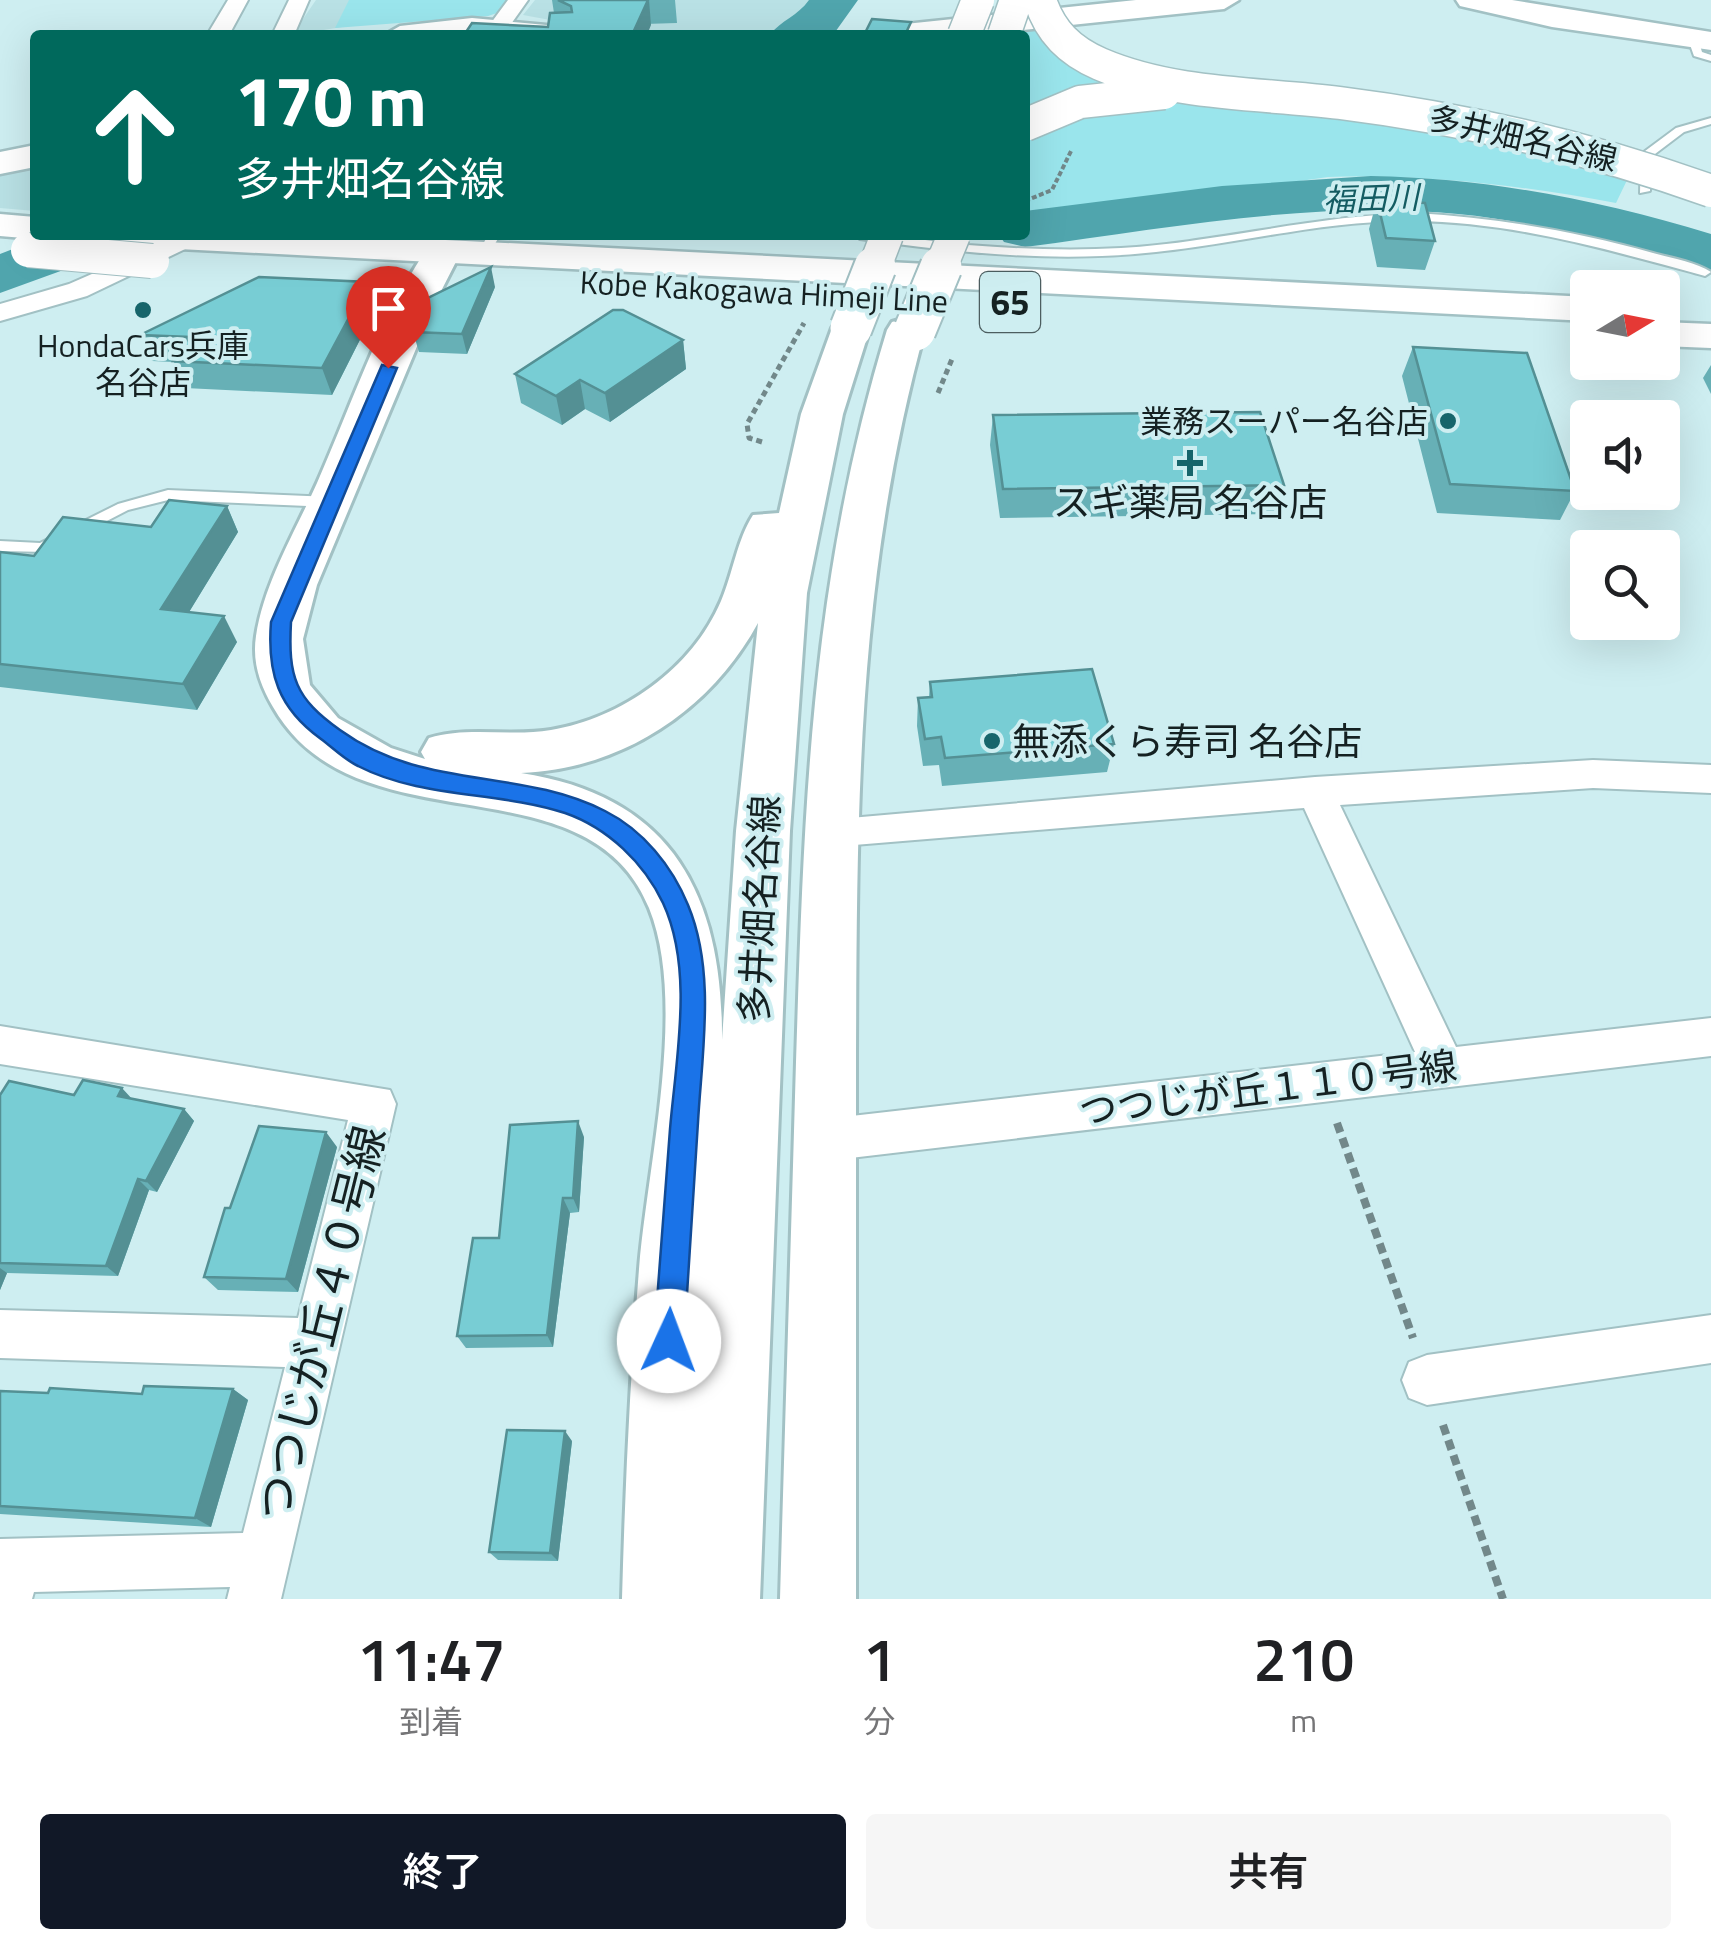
<!DOCTYPE html>
<html lang="ja">
<head>
<meta charset="utf-8">
<style>
  :root { --surface:#fff; --page:#f6f6f6; --text:#202124; --muted:#757577; --accent:#111827 }
  body { margin:0; font-family:"Titillium Web","Noto Sans JP",sans-serif; background:var(--page); color:var(--text); height:100vh; display:flex; flex-direction:column; font-size:38px; white-space:nowrap }
  * { box-sizing:border-box; margin:0 }
  p { font-size:32px; color:var(--muted) }
  .icon { flex:none; width:55px; height:55px; fill:none; stroke:currentColor; stroke-width:2; stroke-linecap:round; stroke-linejoin:round }
  .map { position:relative; height:1599px; overflow:hidden }
  .details { display:flex; flex-direction:column; background:var(--surface); flex:1 }
  .details>* { flex:none }
  .hud { position:absolute; left:30px; top:30px; width:1000px; height:210px; border-radius:10px; box-shadow:0 10px 40px #0002; background:#00695c; color:#fff; overflow:hidden }
  .needle { width:65px; rotate:80deg }
  .tools { position:absolute; left:1570px; top:270px; display:grid; gap:20px }
  .tools a { display:grid; place-items:center; width:110px; height:110px; border-radius:10px; background:var(--surface); box-shadow:0 10px 40px #0002; font-size:50px }
  .pin { position:absolute; display:grid; place-items:center; width:85px; height:85px; color:#fff; margin:-102px -42px; border-radius:50% 50% 50% 0; rotate:-45deg; box-shadow:0 0 10px #0007 }
  .pin .icon { rotate:45deg }
  .me { position:absolute; width:110px; margin:-55px; rotate:2deg; stroke-linejoin:round; filter:drop-shadow(0 0 8px #0008) }
  .turn { display:flex; align-items:center; gap:35px; height:210px; padding:0 40px; font-size:45px }
  .turn .icon { width:130px; height:130px; stroke-width:2.5 }
  .turn b { display:block; font-size:70px; line-height:85px }
  .eta { display:flex; justify-content:space-evenly; align-items:center; height:170px; text-align:center }
  .eta b { font-size:60px; font-weight:600; line-height:70px }
  .action { display:flex; gap:20px; margin-top:auto; padding:20px 40px }
  .action a { flex:1; height:115px; border-radius:10px; background:var(--accent); color:#fff; font-size:40px; font-weight:600; line-height:115px; text-align:center }
  .action a+a { background:var(--page); color:var(--text) }
  .map>svg:first-child { display:block }
  .built { fill:#b9e1e5 }
  .green { fill:#9ae5ec }
  .lines { fill:none; stroke-linecap:round; stroke-linejoin:round }
  .river { fill:#50a5ad; fill-rule:evenodd }
  .lane-casing { stroke:#a2c1c4; stroke-width:4 }
  .street-casing { stroke:#a2c1c4; stroke-width:4 }
  .secondary-casing { stroke:#a2c1c4; stroke-width:6 }
  .primary-casing { stroke:#a2c1c4; stroke-width:5 }
  .path-far2 { stroke:#72888a; stroke-width:4; stroke-dasharray:5 2.5; stroke-linecap:butt }
  .path-far1 { stroke:#72888a; stroke-width:5; stroke-dasharray:6 4; stroke-linecap:butt }
  .path { stroke:#72888a; stroke-width:8; stroke-dasharray:10 6; stroke-linecap:butt }
  .lane { fill:#fff; fill-rule:evenodd }
  .street { fill:#fff; fill-rule:evenodd }
  .secondary { fill:#fff; fill-rule:evenodd }
  .primary { fill:#fff; fill-rule:evenodd }
  .secondary-bridge-far1-casing { stroke:#a2c1c4; stroke-width:35; stroke-linecap:butt }
  .secondary-bridge-casing { stroke:#a2c1c4; stroke-width:45; stroke-linecap:butt }
  .primary-bridge-casing { stroke:#a2c1c4; stroke-width:36; stroke-linecap:butt }
  .secondary-bridge-far1 { stroke:#fff; stroke-width:32 }
  .secondary-bridge { stroke:#fff; stroke-width:41 }
  .primary-bridge { stroke:#fff; stroke-width:34 }
  .wall { fill:#67b0b6 }
  .shaded-wall { fill:#549094 }
  .building { fill:#78cdd4; stroke:#549094; stroke-width:2.5 }
  .route { fill:#1a73e8; stroke:#114b97; stroke-width:2.5 }
  .poi-dot { fill:#17656b; stroke:#ceeef1; stroke-width:4 }
  .labels { text-anchor:middle; dominant-baseline:central; stroke-width:8; stroke-linejoin:round; paint-order:stroke }
  .far-street-label { font-size:32px; fill:#152122; stroke:#ceeef1 }
  .far-water-label { font-size:32px; font-style:italic; fill:#145c62; stroke:#ceeef1 }
  .far-poi-label { font-size:32px; fill:#152122; stroke:#ceeef1 }
  .shield { fill:#ceeef1; stroke:#4c5e60; stroke-width:2.5 }
  .shield-label { font-size:35px; font-weight:bold; fill:#152122 }
  .poi-label { font-size:38px; fill:#152122; stroke:#ceeef1 }
  .street-label { font-size:38px; fill:#152122; stroke:#ceeef1 }
  .near-street-label { font-size:45px; fill:#152122; stroke:#ceeef1 }
</style>
</head>
<body>
<div class="map">
<svg width="1711" height="1599" viewBox="0 0 1711 1599">
  <rect width="100%" height="100%" fill="#ceeef1"/>
  <!-- built -->
  <path class="built" d="M316,0H509L488,16L361,24L292,35Z
    M535,0H826L799,30L632,35L523,15Z
    M35,163V211L0,208V171Z"/>
  <!-- green -->
  <path class="green" d="M349,0H509L500,12L488,16L335,28Z
    M1041,23L1061,51L1429,126L1629,176L1616,203C1519,185 1426,174 1328,177L1088,211H1025V35H940Z"/>
  <g class="lines">
    <!-- river -->
    <path class="river" d="M809,0H858L833,35H770C781,20 798,16 809,0Z
      M1371,176C1488,178 1599,200 1711,234V271C1626,250 1546,222 1458,214C1314,200 1168,228 1025,247L1004,242L999,235H1025V211L1222,186Z
      M49,235H133L124,248L0,293V254Z"/>
    <!-- lane casing -->
    <g class="lane-casing">
      <path id="lane" d="M1693,36L1698,39L1702,52L1711,55V61L1694,56L1688,39Z
        M1711,118V124L1684,132L1651,157L1650,191L1640,193L1641,154L1676,128Z
        M1416,213C1497,218 1575,231 1653,253C1671,258 1696,262 1711,272L1705,276C1609,250 1514,222 1414,221C1327,220 1242,243 1156,252C1058,263 958,253 860,239L854,235C892,235 930,241 968,245C1019,249 1070,251 1121,248C1220,242 1316,215 1416,213Z
        M488,235H500L487,258H479L477,255Z
        M168,490L331,497L338,502L331,507L168,500L128,510L47,552L0,551V541L40,543L118,504Z"/>
    </g>
    <!-- street casing -->
    <g class="street-casing">
      <path id="street" d="M228,0H248L229,35H207Z
        M289,0H309L294,35H272Z
        M508,0H528L506,31H492L488,27Z
        M181,235H200L204,240L87,296L0,321V304L69,284Z
        M1593,760L1711,765V793L1593,788L1340,805L1456,1047L1711,1018V1056L825,1161L809,1155L803,1140L809,1125L825,1119L1415,1052L1304,808L830,847L816,843L811,832L816,821L1315,777Z
        M0,1026L390,1090L396,1104L281,1599H227L230,1587L34,1592L32,1599H0V1539L243,1533L285,1367L0,1358V1310L298,1318L348,1120L0,1064Z
        M1711,1315V1363L1427,1405L1409,1398L1402,1380L1409,1362L1427,1355Z"/>
    </g>
    <!-- secondary casing -->
    <g class="secondary-casing">
      <path id="secondary" d="M443,241L456,244L461,252L436,301L317,585L303,639L310,685L338,718L391,748L425,759L421,752L429,738C467,726 511,737 551,730C622,718 692,669 721,601C733,573 737,540 753,515L779,513L801,414L832,328L837,320H865L870,328L843,414L807,593L790,831L760,1599H622C625,1489 630,1379 639,1269C647,1166 688,1004 649,908C587,755 356,853 273,707C260,685 252,662 256,636C264,583 295,532 317,483C352,404 381,315 430,244ZM758,623L736,831L722,1040C723,896 673,796 521,773C622,769 710,711 758,623Z
        M906,318L920,322L925,330C857,575 857,804 856,1056C856,1237 856,1418 856,1599H780C785,1420 791,1241 796,1062C804,805 811,579 887,330L892,322Z"/>
    </g>
    <!-- primary casing -->
    <g class="primary-casing">
      <path id="primary" d="M1136,0H1239L1224,9L976,35H870L886,26Z
        M1456,0H1512L1711,32V50L1552,27L1460,6Z
        M472,18L557,26L573,35H384L400,26Z
        M35,145V167L0,174V152Z
        M0,214L35,217V235H49L35,239L0,236Z
        M102,235H346L1588,297V321L121,246L108,243Z
        M1662,322L1711,324V348L1662,346Z"/>
    </g>
    <!-- path-far2 -->
    <path class="path-far2" d="M1025,201L1052,190L1071,151"/>
    <!-- path-far1 -->
    <path class="path-far1" d="M938,393L952,359
      M762,442L749,438L747,424L804,323"/>
    <!-- path -->
    <path class="path" d="M1337,1123L1413,1338
      M1443,1425L1503,1599"/>
    <!-- lane -->
    <use href="#lane" class="lane"/>
    <!-- street -->
    <use href="#street" class="street"/>
    <!-- secondary -->
    <use href="#secondary" class="secondary"/>
    <!-- primary -->
    <use href="#primary" class="primary"/>
    <!-- secondary-bridge-far1 casing -->
    <g class="secondary-bridge-far1-casing">
      <path id="secondary-bridge-far1" d="M1040,0C1050,32 1070,51 1100,64C1175,96 1261,93 1340,103C1467,119 1591,148 1711,191
        M964,35L978,0
        M1004,35L1016,0
        M1025,125L1080,102L1164,93
        M874,269L887,235
        M940,269L954,235"/>
    </g>
    <!-- secondary-bridge casing -->
    <g class="secondary-bridge-casing">
      <path id="secondary-bridge" d="M851,328L875,267
        M915,330L941,267"/>
    </g>
    <!-- primary-bridge casing -->
    <g class="primary-bridge-casing">
      <path id="primary-bridge" d="M28,250L152,261"/>
    </g>
    <!-- secondary-bridge-far1 -->
    <use href="#secondary-bridge-far1" class="secondary-bridge-far1"/>
    <!-- secondary-bridge -->
    <use href="#secondary-bridge" class="secondary-bridge"/>
    <!-- primary-bridge -->
    <use href="#primary-bridge" class="primary-bridge"/>
  </g>
  <!-- wall -->
  <path class="wall" d="M552,0H675L677,23L548,27L554,13Z
    M1377,200L1435,241L1425,270L1377,267L1369,229Z
    M368,282L376,308L332,395L185,388L174,362L152,361L140,335Z
    M495,287L467,354L419,352L413,332Z
    M683,340L686,369L610,422L585,409L562,425L521,403L515,374Z
    M1413,347L1575,491L1560,520L1437,513L1402,376Z
    M1711,365V394L1703,378Z
    M993,415L1284,485L1275,514L1000,518L990,445Z
    M227,506L238,532L189,612L237,642L197,710L0,687V552L34,556L151,527Z
    M930,682L1114,744L1107,772L942,786L939,765L923,766L917,726L918,698L929,697Z
    M0,1095H74L132,1099L184,1109L194,1121L157,1192L149,1190L118,1276L7,1273L0,1290Z
    M584,1137L579,1212L570,1213L553,1347L466,1348L457,1336L499,1238Z
    M337,1147L298,1292L218,1290L204,1277L230,1208Z
    M233,1389L248,1400L211,1527L0,1514V1391L48,1393L142,1394Z
    M572,1441L558,1561L498,1560L489,1552Z"/>
  <!-- shaded-wall -->
  <path class="shaded-wall" d="M649,0L651,25L647,35H632Z
    M491,267L495,287L467,354L462,334Z
    M368,282L376,308L332,395L322,368Z
    M683,340L686,369L610,422L605,393Z
    M580,380L585,409L562,425L556,396Z
    M227,506L238,532L175,635L161,609Z
    M224,616L237,642L197,710L183,684Z
    M122,1088L133,1100L118,1096Z
    M184,1109L194,1121L157,1192L146,1181Z
    M578,1121L584,1137L579,1212L573,1198Z
    M326,1132L337,1147L298,1292L286,1279Z
    M138,1179L149,1190L118,1276L106,1266Z
    M563,1198L570,1213L553,1347L547,1335Z
    M0,1268L7,1273L0,1290Z
    M233,1389L248,1400L211,1527L195,1518Z
    M565,1431L572,1441L558,1561L550,1553Z"/>
  <!-- building -->
  <path class="building" d="M558,0H648L632,35H464L472,23L548,27L550,13L572,12L571,6Z
    M872,19L911,22L905,35H864Z
    M1377,200L1425,203L1435,241L1386,238Z
    M491,267L462,334L413,332L428,298Z
    M259,277L368,282L322,368L173,361L189,337L140,335Z
    M613,310H623L683,340L605,393L580,380L556,396L515,374Z
    M1413,347L1527,353L1575,491L1450,484Z
    M1260,412L1284,485L1003,489L993,415Z
    M169,500L227,506L161,609L224,616L183,684L0,664V552L34,556L63,517L151,527Z
    M1092,669L1114,744L945,758L941,737L925,739L918,698L932,697L930,682Z
    M83,1080L122,1088L118,1096L184,1109L146,1181L138,1179L106,1266L0,1263V1095L9,1081L74,1095Z
    M578,1121L573,1198H563L547,1335L457,1336L473,1238H499L510,1125Z
    M259,1126L326,1132L286,1279L204,1277L225,1208H230Z
    M144,1386L233,1389L195,1518L0,1506V1391L48,1393L50,1388L142,1394Z
    M507,1430L565,1431L550,1553L489,1552Z"/>
  <!-- route -->
  <path class="route" d="M382,365L397,368L291,622C288,677 295,698 340,730C424,791 518,767 605,811C643,830 672,866 688,905C716,972 702,1052 698,1122C693,1195 688,1268 684,1341L679,1351L669,1356L659,1351L654,1341C659,1270 665,1199 670,1129C676,1058 694,970 663,903C644,863 608,828 565,813C498,791 422,799 358,766C345,760 333,748 321,739C278,708 267,673 271,622Z"/>
  <!-- markers -->
  <g class="poi-dot">
    <circle cx="143" cy="310" r="10"/>
    <circle cx="1448" cy="421" r="10"/>
    <path d="M1185 448h10v10h10v10h-10v10h-10v-10h-10v-10h10z"/>
    <circle cx="992" cy="741" r="10"/>
  </g>
  <g class="labels">
    <!-- far-street labels -->
    <g class="far-street-label">
      <text transform="translate(1523 138) rotate(13)">多井畑名谷線</text>
      <text transform="translate(764 291) rotate(3)">Kobe Kakogawa Himeji Line</text>
    </g>
    <!-- far-water labels -->
    <g class="far-water-label">
      <text transform="translate(1371 198) rotate(-2)">福田川</text>
    </g>
    <!-- far-poi labels -->
    <g class="far-poi-label">
      <text x="143" y="345">HondaCars兵庫<tspan x="143" dy="37">名谷店</tspan></text>
      <text x="1428" y="421" text-anchor="end">業務スーパー名谷店</text>
    </g>
    <!-- shield labels -->
    <rect class="shield" x="980" y="272" width="60" height="60" rx="8"/>
    <g class="shield-label">
      <text x="1010" y="302">65</text>
    </g>
    <!-- poi labels -->
    <g class="poi-label">
      <text x="1190" y="502">スギ薬局 名谷店</text>
      <text x="1012" y="741" text-anchor="start">無添くら寿司 名谷店</text>
    </g>
    <!-- street labels -->
    <g class="street-label">
      <text transform="translate(759 909) rotate(-87)">多井畑名谷線</text>
      <text transform="translate(1268 1088) rotate(-7)">つつじが丘１１０号線</text>
    </g>
    <!-- near-street labels -->
    <g class="near-street-label">
      <text transform="translate(320 1323) rotate(-76)">つつじが丘４０号線</text>
    </g>
  </g>
</svg>
<div class="tools">
<a><svg class="needle" viewBox="-14 -14 28 28"><path d="M0-13l5 13h-10z" fill="#e53935"/><path d="M0 13l5-13h-10z" fill="#757577"/></svg></a>
<a><svg class="icon" aria-label="sound" viewBox="0 0 24 24"><path d="M4 9h4l5-4v14l-5-4H4zM17 9q2 3 0 6"/></svg></a>
<a><svg class="icon" aria-label="search" viewBox="0 0 24 24"><circle cx="10" cy="10" r="6"/><path d="M15 15l6 6"/></svg></a>
</div>
<div class="pin" style="left:388px;top:368px;background:#d93025"><svg class="icon" aria-label="arrive" viewBox="0 0 24 24"><path d="M6 21V4h12l-3 4 3 4H6"/></svg></div>
<svg class="me" style="left:669px;top:1341px" viewBox="-20 -20 40 40"><circle r="19" fill="#fff"/><path d="M0-13L10 11 0 6-10 11z" fill="#1a73e8"/></svg>
<div class="hud">
<div class="turn"><svg class="icon" aria-label="ahead" viewBox="0 0 24 24"><path d="M12 20V5M6 11l6-6 6 6"/></svg><div><b>170 m</b>多井畑名谷線</div></div>
</div>
</div>
<section class="details">
<div class="eta">
<div><b>11:47</b><p>到着</p></div>
<div><b>1</b><p>分</p></div>
<div><b>210</b><p>m</p></div>
</div>
<div class="action"><a>終了</a><a>共有</a></div>
</section>
</body>
</html>
